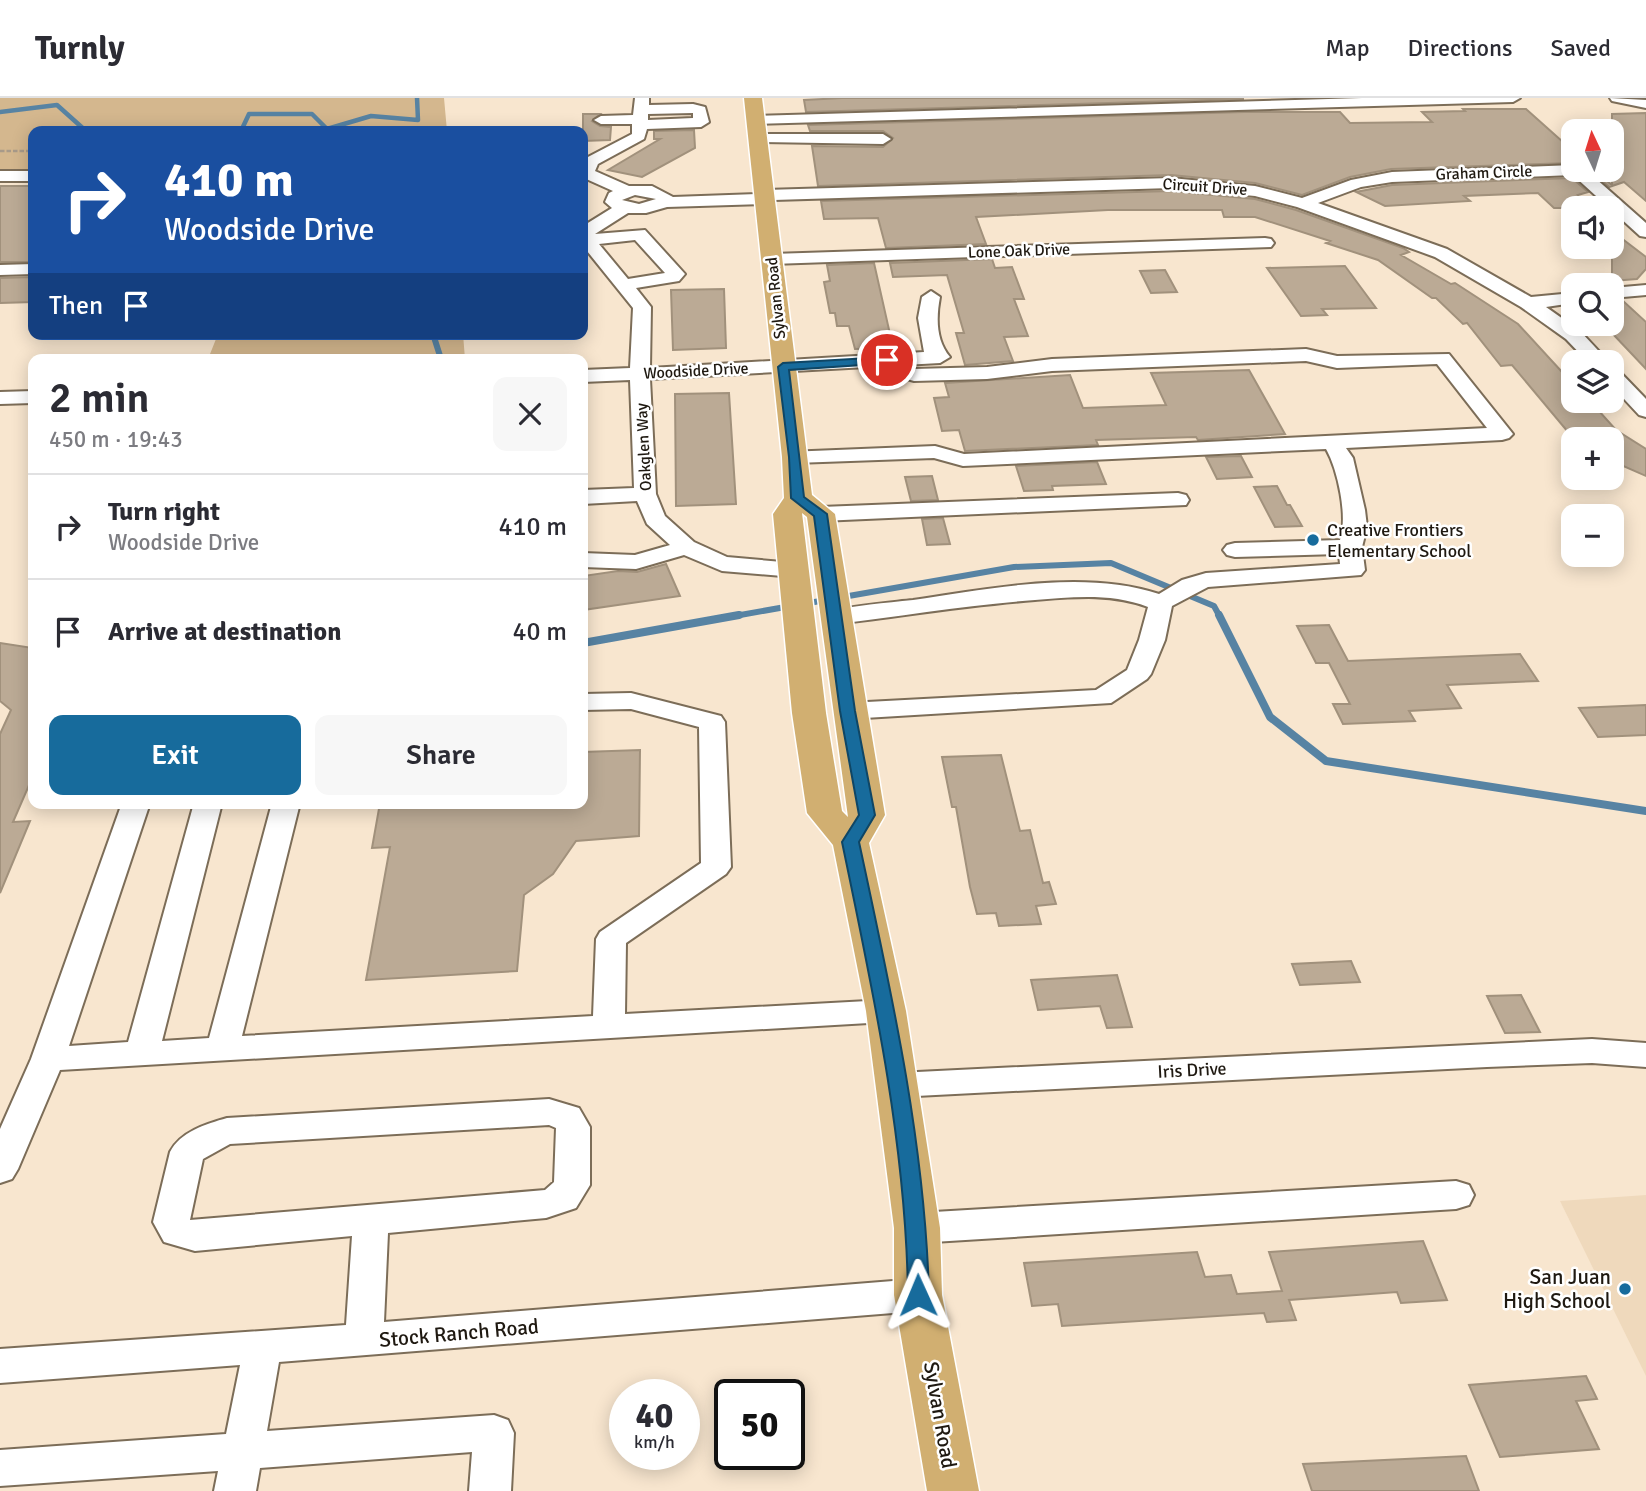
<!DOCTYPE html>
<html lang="en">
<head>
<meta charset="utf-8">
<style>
  :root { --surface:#fff; --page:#f7f7f7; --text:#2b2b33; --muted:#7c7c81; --line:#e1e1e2; --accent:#176b9c }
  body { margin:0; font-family:Signika,sans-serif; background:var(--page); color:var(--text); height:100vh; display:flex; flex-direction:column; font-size:26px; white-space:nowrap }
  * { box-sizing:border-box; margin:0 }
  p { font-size:23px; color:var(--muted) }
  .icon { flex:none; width:38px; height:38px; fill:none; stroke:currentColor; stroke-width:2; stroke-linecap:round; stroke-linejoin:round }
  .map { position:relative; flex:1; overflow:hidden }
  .panel { position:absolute; left:28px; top:256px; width:560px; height:455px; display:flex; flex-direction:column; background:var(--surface); border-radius:14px; box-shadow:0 4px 18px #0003 }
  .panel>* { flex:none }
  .banner { position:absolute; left:28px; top:28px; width:560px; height:214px; border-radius:14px; box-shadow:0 4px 18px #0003; background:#1a4fa0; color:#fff; overflow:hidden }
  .needle { width:46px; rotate:356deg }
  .buttons { position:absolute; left:1561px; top:21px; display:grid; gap:14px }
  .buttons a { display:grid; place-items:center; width:63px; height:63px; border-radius:14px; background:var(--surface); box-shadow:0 4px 18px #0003; font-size:35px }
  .speed { position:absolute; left:609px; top:1281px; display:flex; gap:14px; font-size:35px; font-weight:700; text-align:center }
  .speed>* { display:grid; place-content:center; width:91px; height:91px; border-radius:50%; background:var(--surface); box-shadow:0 4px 18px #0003; line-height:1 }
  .speed small { font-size:18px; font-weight:400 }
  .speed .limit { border:4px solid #111; border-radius:10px; background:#fff; color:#111 }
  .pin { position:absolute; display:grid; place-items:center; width:60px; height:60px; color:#fff; margin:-30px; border:4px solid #fff; border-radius:50%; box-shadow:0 2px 7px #0007 }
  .me { position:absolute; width:77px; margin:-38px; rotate:359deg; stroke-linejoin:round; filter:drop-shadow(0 0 5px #0008) }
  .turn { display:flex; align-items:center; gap:24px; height:147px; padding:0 21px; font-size:32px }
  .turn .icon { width:91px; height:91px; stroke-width:2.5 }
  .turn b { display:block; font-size:49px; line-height:60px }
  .then { display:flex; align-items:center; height:66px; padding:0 21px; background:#0003; gap:14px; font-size:26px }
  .round { display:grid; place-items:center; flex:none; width:74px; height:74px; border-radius:14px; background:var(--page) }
  .head { display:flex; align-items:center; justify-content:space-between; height:119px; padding:0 21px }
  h1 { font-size:42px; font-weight:600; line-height:52px }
  .primary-button { display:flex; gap:14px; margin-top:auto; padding:14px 21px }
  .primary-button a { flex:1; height:80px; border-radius:14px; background:var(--accent); color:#fff; font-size:28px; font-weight:600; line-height:80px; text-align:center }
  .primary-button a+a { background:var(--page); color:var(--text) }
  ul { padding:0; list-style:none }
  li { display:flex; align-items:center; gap:21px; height:105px; padding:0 21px; border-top:2px solid var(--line) }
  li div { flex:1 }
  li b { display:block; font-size:26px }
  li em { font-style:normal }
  header { display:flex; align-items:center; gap:42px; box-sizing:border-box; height:98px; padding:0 35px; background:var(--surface); border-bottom:2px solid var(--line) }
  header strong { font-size:33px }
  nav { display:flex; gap:38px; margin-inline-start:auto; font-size:24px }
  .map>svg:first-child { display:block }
  .built { fill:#efd9bc }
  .green { fill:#d4b78e }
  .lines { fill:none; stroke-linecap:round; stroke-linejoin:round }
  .stream-far2 { stroke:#5783a3; stroke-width:4.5 }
  .stream-far1 { stroke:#5783a3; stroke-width:6 }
  .stream { stroke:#5783a3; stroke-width:8 }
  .building { fill:#bbaa95; stroke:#a1917c; stroke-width:2 }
  .minor-casing { stroke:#7c6d58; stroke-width:4 }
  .major-casing { stroke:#fff; stroke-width:3 }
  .path { stroke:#a89a89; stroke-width:2.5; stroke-dasharray:4.5 2; stroke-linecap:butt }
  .minor { fill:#fff; fill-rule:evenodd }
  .major { fill:#d1af71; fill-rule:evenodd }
  .route { fill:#176b9c; stroke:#0f4665; stroke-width:2 }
  .poi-dot { fill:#176b9c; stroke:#fff; stroke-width:2.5 }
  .labels { text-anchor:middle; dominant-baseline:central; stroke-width:5; stroke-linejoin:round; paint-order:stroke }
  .far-street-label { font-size:16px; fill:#1f1911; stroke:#fff }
  .poi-label { font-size:18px; fill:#1f1911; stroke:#fff; text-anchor:start }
  .street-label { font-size:18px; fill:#1f1911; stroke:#fff }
  .near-poi-label { font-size:21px; fill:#1f1911; stroke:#fff; text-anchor:end }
  .near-street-label { font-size:21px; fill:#1f1911; stroke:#fff }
</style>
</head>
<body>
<header>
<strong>Turnly</strong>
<nav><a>Map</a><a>Directions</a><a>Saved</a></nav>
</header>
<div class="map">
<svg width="1646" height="1393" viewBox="0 0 1646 1393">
  <rect width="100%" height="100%" fill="#f8e6cf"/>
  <!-- built -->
  <path class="built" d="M1646,1097V1278L1560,1103Z"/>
  <!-- green -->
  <path class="green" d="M0,0H444L447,33H33V73H0Z
    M218,236H463L465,261H208Z"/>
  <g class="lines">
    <!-- stream-far2 -->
    <path class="stream-far2" d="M0,14L57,7L86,33
      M241,33L249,16H312L327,31L371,18L418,22L417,0"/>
    <!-- stream-far1 -->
    <path class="stream-far1" d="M433,236L441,261
      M803,506L1014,469L1111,465L1214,508L1220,519
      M729,519L791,508"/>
    <!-- stream -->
    <path class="stream" d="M1219,517L1270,619L1326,663L1646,713
      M583,545L739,517"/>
  </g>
  <!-- building -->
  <path class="building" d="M842,0H1243V1L806,14L804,2Z
    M1463,11H1526L1573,53V65L1391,71L1350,79L1302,97L1255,85L1171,77L818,88L812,48L883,49L893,40L883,33H810L808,27L1244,14H1340L1350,25L1432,24L1422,14L1465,13Z
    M1646,15V103L1624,84L1609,89L1590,72H1594L1612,87V16Z
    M583,16H600L592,23L600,28L611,29L610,42L583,43Z
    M694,32L695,50L642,79L608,72L660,41H654V33Z
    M1572,80L1588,94L1578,97L1593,110H1554L1538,95L1464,98L1470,103L1385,108L1356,94L1392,87Z
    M0,88H33V164H0Z
    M1171,93L1255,101L1296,112L1403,150L1409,154L1401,157L1451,186L1455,185L1518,226L1573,286V303H1590L1616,332L1646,351V378L1612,363V341H1582L1573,334V340L1512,267L1501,268L1467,225L1463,226L1436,200H1432L1378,162L1326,145L1330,143L1255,119H1224L1222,112H1108L976,119L986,146L886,150L878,120L824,121L821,103Z
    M1612,133L1646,159V171L1637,181L1612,183Z
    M992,161L995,170L1012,169L1024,201H1014L1028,238L1004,239L1013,263L965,267L956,235H964L947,177L893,179L890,165Z
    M874,165L892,245L882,246L883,250L855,251L849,228H837L835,215H830L824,184L830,183L827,167Z
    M1345,168L1376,210L1322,211L1327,217L1301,218L1267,170Z
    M1165,172L1177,194L1151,195L1140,173Z
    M33,179V204L0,205V180Z
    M724,191L726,250L673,252L671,192Z
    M1612,202H1622L1646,224V271L1612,235Z
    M1249,272L1285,336L1198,342L1196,339L1096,342L1098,347L965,353L959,332L942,333L934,300L949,299L945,285L1070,277L1083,310L1166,307L1151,275Z
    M729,295L736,406L676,408L675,296Z
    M1241,358L1252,379L1217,381L1206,359Z
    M1097,364L1106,386L1052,388L1053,392L1024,393L1016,368Z
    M932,378L938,402L911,403L905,379Z
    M1277,388L1287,407H1290L1302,428L1275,429L1254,389Z
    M943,420L950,446L927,447L922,421Z
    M666,466L680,498L583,512V478L618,473L637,474Z
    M1329,527L1348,563L1520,556L1538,583L1447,587L1461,610L1409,613L1415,623L1343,626L1333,606H1350L1329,565H1316L1297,528Z
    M0,545L33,550V678L13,724L30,723L0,795V636L11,612L0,603Z
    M1646,607V637L1598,639L1579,610Z
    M640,652L639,738L576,743L553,776L524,797L517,873L366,882L390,749L372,750L380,705H583V654Z
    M1001,657L1020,733L1030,732L1043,785L1049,784L1056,806L1036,808L1041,826L999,828L996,815L977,816L970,789L956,709H952L942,659Z
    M1351,863L1360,884L1300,887L1292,866Z
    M1117,877L1132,929L1107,930L1100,908L1038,912L1031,882Z
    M1521,897L1540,934L1505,935L1487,898Z
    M1423,1143L1447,1202L1401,1205L1397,1194L1289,1202L1296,1222L1267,1224L1264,1215L1062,1228L1058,1206L1032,1208L1024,1165L1197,1154L1205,1179L1231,1177L1237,1196L1282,1193L1269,1154Z
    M1586,1278L1597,1301L1576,1303L1599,1351L1500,1359L1469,1287Z
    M1466,1358L1479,1393H1312L1303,1366Z"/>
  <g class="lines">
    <!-- minor casing -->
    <g class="minor-casing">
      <path id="minor" d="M635,0H649V7L693,6L705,9L709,24L701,29L647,31L644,41L598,66L595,73L629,88H652L673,99L757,96L765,92L1171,80L1255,88L1302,100L1351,82L1392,74L1573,67V72H1586L1646,125V139L1640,138L1573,77L1392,84L1361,89L1318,105L1447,151L1531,199L1573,195V205L1546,209L1580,233L1609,264H1588L1566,241L1521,209L1435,159L1297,109L1255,98L1171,90L774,102L766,106L667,109L646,115H628L595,136L645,132L685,176L679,183L636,190L651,209L650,270L924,254L918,220L922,199L931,193L940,199C936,220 936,243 950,259L940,265L650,281L656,396L665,418L694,444L727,459L794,465L802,467L806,472L802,477L794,479L722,473L684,457L636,471L583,469V455L635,457L670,447L647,426L637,403L583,406V392L634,390L630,282L583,284V272L630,270L633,210L583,148V128L612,110L605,104L609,95L613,93L584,80L583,66L586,60L632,36V26H601L594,22L601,18L633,17ZM693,15V20L648,22V16ZM635,97L656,101L639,106L622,102ZM635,142L665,175L628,181L599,146Z
        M1362,0H1520L1513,4L757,26L750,22L757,18Z
        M1610,0L1646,2V10L1612,3Z
        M760,36H883L891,41L883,46L755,44L752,41L755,38Z
        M0,73H33V83H0Z
        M1265,140L1271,141L1274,145L1271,149L772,166L763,161L772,156Z
        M33,166V176L0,177V167Z
        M1646,187V197L1612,200V190Z
        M1306,251L1337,258L1449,256L1513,336L1509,340L1502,342L1346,350L1353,360L1365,412L1367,429L1362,449L1365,472L1361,477L1208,489L1172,508L1165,542L1151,576L1147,581L1111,605L848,621L839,619L835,613L839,607L848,605L1096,592L1127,572L1139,542L1148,509C1112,495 1073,499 1035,502C968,507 902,518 836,526L827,524L824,519L827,514C855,507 885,505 913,502C989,491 1084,471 1159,496L1182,482L1206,475L1340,466L1339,456L1235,459L1227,457L1223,452L1227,447L1235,445L1340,442C1348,419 1338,372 1326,351L963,368L934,360L795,365L787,364L784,359L787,354L935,348L964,356L1487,330L1437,266L1337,270L1306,263L1052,273L987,281L914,283L907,281L904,277L907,273L914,271L987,269L1052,261Z
        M1612,271L1619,273L1646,301V319L1639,317L1612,288Z
        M33,293V305L0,306V294Z
        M1178,395L1186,397L1189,402L1186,407L821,423L813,421L810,416L813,411L821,409Z
        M631,595L721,618L725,624L731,769L726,776L626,845L625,916L886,902L897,905L902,913L897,921L886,924L60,972L18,1071L12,1081L0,1085V1031L31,961L122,705H150L69,948L128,944L194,705H222L162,943L209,940L272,705H300L242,938L593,918L596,841L600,834L701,765L699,629L631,611L583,612V596Z
        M1592,941L1646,945V969L1592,965L1487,969L897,999L885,996L880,987L885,978L897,975Z
        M549,1001L579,1010L590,1029V1087L576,1110L546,1120L388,1135L384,1224L918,1181L931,1186L937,1197L931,1208L918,1213L279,1264L267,1333L494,1317L508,1322L514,1335L511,1393H469L472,1354L260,1370L256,1393H214L218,1373L0,1388V1352L226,1336L240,1267L0,1285V1251L346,1227L352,1138L195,1153L164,1144L153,1124L170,1054C180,1034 206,1026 227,1020ZM549,1027L556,1030L554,1084L545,1092L190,1122L203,1061L230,1046Z
        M1456,1083L1469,1087L1474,1097L1469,1107L1456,1111L917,1145L904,1140L899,1130L904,1120L917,1115Z"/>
    </g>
    <!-- major casing -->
    <g class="major-casing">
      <path id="major" d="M744,0H762L812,397L835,416L885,717L869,745L906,913L940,1130L942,1197L979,1393H927L894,1197V1130L866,913L833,747L807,715L792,615L773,416L784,400L782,359ZM802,415L807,419L848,719L842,713L826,615Z"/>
    </g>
    <!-- path -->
    <path class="path" d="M0,53H33"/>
    <!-- minor -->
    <use href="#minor" class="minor"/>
    <!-- major -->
    <use href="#major" class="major"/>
  </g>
  <!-- route -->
  <path class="route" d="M887,259L891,260V265L789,272L804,399L827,416L855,613L875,717L859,744C891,893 925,1044 929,1197L926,1203L918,1206L911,1203L908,1197C906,1045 873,893 842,744L859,717L840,613L814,418L791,400L789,359L778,269L783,265Z"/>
  <!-- markers -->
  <g class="poi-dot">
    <circle cx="1313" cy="442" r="7"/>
    <circle cx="1625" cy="1191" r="7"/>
  </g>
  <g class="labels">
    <!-- far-street labels -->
    <g class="far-street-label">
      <text transform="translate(1484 75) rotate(-2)">Graham Circle</text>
      <text transform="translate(1205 89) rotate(4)">Circuit Drive</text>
      <text transform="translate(1019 153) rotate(-2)">Lone Oak Drive</text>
      <text transform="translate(776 200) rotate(-96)">Sylvan Road</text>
      <text transform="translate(696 273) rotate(-3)">Woodside Drive</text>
      <text transform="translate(644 349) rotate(-93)">Oakglen Way</text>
    </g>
    <!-- poi labels -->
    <g class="poi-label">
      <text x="1327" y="432">Creative Frontiers<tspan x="1327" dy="21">Elementary School</tspan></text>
    </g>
    <!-- street labels -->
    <g class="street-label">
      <text transform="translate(1192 972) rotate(-3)">Iris Drive</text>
    </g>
    <!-- near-poi labels -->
    <g class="near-poi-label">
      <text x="1611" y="1179">San Juan<tspan x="1611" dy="24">High School</tspan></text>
    </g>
    <!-- near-street labels -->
    <g class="near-street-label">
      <text transform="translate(459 1235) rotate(-5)">Stock Ranch Road</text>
      <text transform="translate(940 1317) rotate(80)">Sylvan Road</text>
    </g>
  </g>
</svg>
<div class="buttons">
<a><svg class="needle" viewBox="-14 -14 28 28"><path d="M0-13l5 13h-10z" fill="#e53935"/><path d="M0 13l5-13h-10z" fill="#7c7c81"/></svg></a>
<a><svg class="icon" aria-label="sound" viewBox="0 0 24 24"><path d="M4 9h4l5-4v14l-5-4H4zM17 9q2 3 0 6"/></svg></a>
<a><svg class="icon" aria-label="search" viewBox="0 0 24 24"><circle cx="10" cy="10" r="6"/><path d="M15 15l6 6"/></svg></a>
<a><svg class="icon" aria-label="layers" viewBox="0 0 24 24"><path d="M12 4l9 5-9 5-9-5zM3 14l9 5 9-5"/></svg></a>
<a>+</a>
<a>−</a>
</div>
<div class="speed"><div>40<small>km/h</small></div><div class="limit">50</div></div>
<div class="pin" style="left:887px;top:262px;background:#d93025"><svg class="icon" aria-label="arrive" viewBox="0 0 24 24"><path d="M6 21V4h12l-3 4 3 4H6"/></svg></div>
<svg class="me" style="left:918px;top:1197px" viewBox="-20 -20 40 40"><path d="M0-17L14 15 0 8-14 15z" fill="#176b9c" stroke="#fff" stroke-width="4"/></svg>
<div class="banner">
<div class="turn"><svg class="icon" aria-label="right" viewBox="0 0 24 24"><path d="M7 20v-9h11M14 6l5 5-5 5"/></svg><div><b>410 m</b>Woodside Drive</div></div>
<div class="then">Then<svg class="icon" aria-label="arrive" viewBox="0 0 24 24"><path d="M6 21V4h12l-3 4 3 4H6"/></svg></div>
</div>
<section class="panel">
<div class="head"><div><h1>2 min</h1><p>450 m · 19:43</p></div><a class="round"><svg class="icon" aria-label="close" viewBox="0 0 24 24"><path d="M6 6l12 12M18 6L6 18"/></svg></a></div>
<ul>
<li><svg class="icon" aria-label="right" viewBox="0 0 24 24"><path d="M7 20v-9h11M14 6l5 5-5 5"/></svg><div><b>Turn right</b><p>Woodside Drive</p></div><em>410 m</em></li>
<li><svg class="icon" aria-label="arrive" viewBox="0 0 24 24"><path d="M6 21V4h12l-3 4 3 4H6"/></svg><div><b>Arrive at destination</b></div><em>40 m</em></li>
</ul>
<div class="primary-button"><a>Exit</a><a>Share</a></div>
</section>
</div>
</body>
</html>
